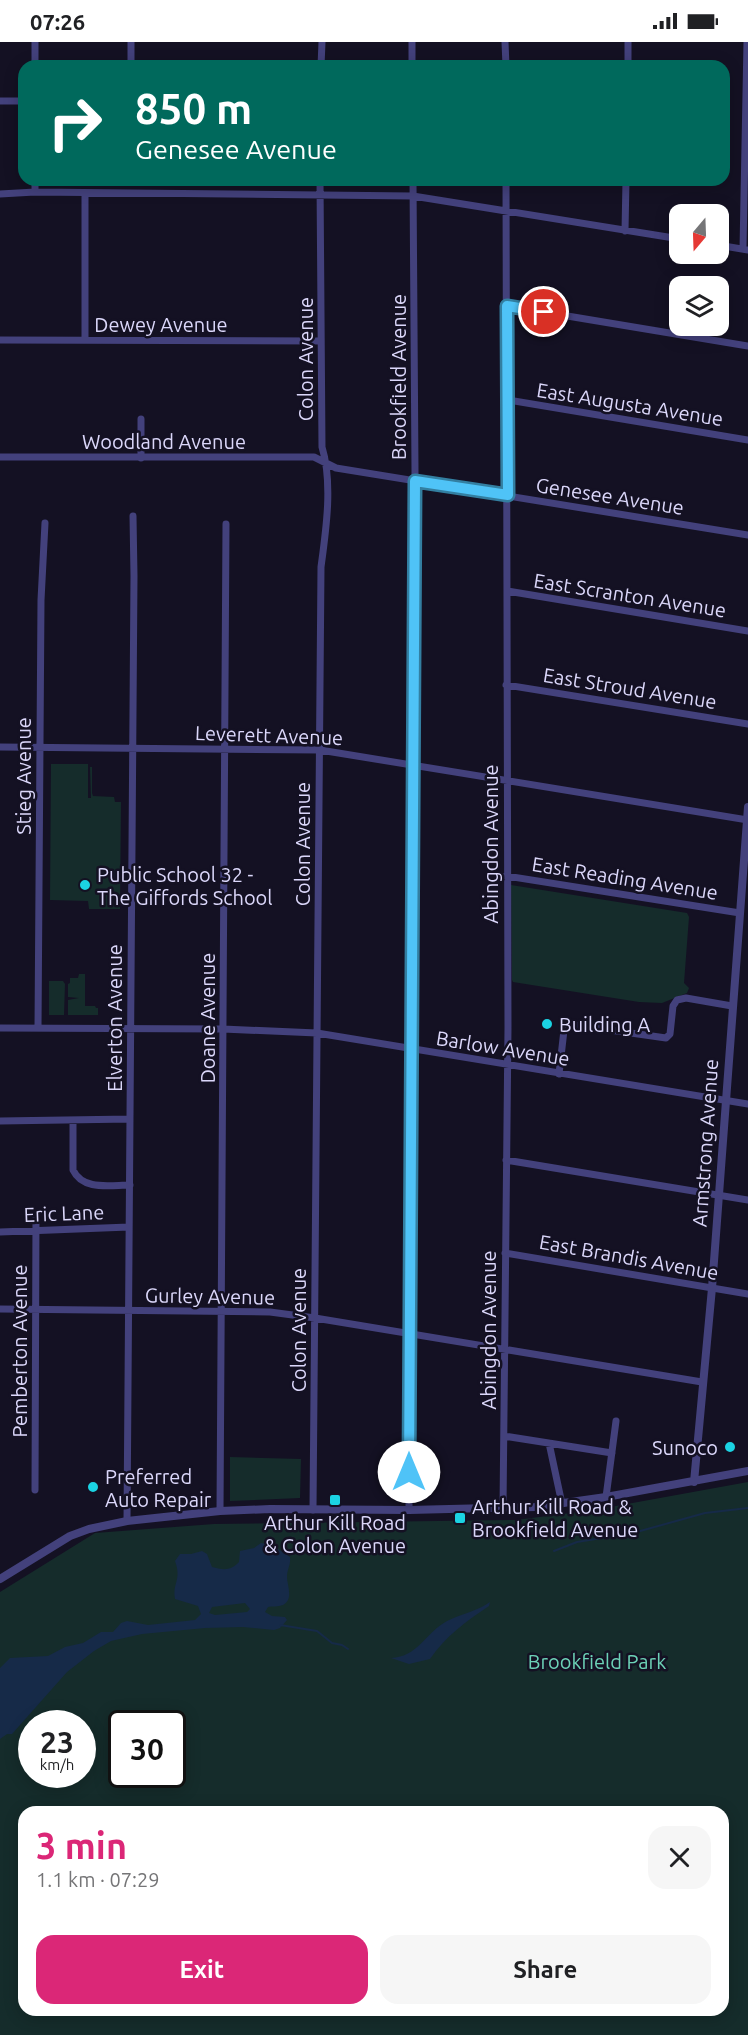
<!DOCTYPE html>
<html lang="en">
<head>
<meta charset="utf-8">
<style>
  :root { --surface:#fff; --page:#f6f6f6; --text:#202124; --muted:#757577; --accent:#db2777 }
  body { margin:0; font-family:Ubuntu,sans-serif; background:var(--page); color:var(--text); height:100vh; display:flex; flex-direction:column; font-size:22px; white-space:nowrap }
  * { box-sizing:border-box; margin:0 }
  p { font-size:20px; color:var(--muted) }
  .icon { flex:none; width:33px; height:33px; fill:none; stroke:currentColor; stroke-width:2; stroke-linecap:round; stroke-linejoin:round }
  .map { position:relative; flex:1; overflow:hidden }
  .panel { position:absolute; left:18px; top:1764px; width:711px; height:210px; display:flex; flex-direction:column; background:var(--surface); border-radius:18px; box-shadow:0 3px 15px #0003 }
  .panel>* { flex:none }
  .banner { position:absolute; left:18px; top:18px; width:712px; height:126px; border-radius:18px; box-shadow:0 3px 15px #0003; background:#00695c; color:#fff; overflow:hidden }
  .needle { width:39px; rotate:199deg }
  .tools { position:absolute; left:669px; top:162px; display:grid; gap:12px }
  .tools a { display:grid; place-items:center; width:60px; height:60px; border-radius:12px; background:var(--surface); box-shadow:0 3px 15px #0003; font-size:30px }
  .speed { position:absolute; left:18px; top:1668px; display:flex; gap:12px; font-size:30px; font-weight:700; text-align:center }
  .speed>* { display:grid; place-content:center; width:78px; height:78px; border-radius:50%; background:var(--surface); box-shadow:0 3px 15px #0003; line-height:1 }
  .speed small { font-size:15px; font-weight:400 }
  .speed .limit { border:3px solid #111; border-radius:9px; background:#fff; color:#111 }
  .pin { position:absolute; display:grid; place-items:center; width:51px; height:51px; color:#fff; margin:-26px; border:3px solid #fff; border-radius:50%; box-shadow:0 2px 6px #0007 }
  .me { position:absolute; width:66px; margin:-33px; rotate:0deg; stroke-linejoin:round; filter:drop-shadow(0 0 4px #0008) }
  .turn { display:flex; align-items:center; gap:21px; height:126px; padding:0 18px; font-size:27px }
  .turn .icon { width:78px; height:78px; stroke-width:2.5 }
  .turn b { display:block; font-size:42px; line-height:51px }
  .round { display:grid; place-items:center; flex:none; width:63px; height:63px; border-radius:18px; background:var(--page) }
  .summary { display:flex; align-items:center; justify-content:space-between; height:102px; padding:0 18px }
  h1 { font-size:36px; font-weight:600; line-height:45px; color:var(--accent) }
  .cta { display:flex; gap:12px; margin-top:auto; padding:12px 18px }
  .cta a { flex:1; height:69px; border-radius:18px; background:var(--accent); color:#fff; font-size:24px; font-weight:600; line-height:69px; text-align:center }
  .cta a+a { background:var(--page); color:var(--text) }
  .status { display:flex; justify-content:space-between; align-items:center; height:42px; padding:0 30px; background:var(--surface); direction:ltr }
  .status svg { height:16px; fill:currentColor }
  .map>svg:first-child { display:block }
  .green { fill:#152c2b; fill-rule:evenodd }
  .water { fill:#162a48; fill-rule:evenodd }
  .lines { fill:none; stroke-linecap:round; stroke-linejoin:round }
  .stream { stroke:#162a48; stroke-width:2 }
  .minor { stroke:#43417c; stroke-width:7 }
  .tertiary { stroke:#43417c; stroke-width:8 }
  .route-casing { stroke:#337fa1; stroke-width:15 }
  .route { stroke:#4fc3f7; stroke-width:10 }
  .poi-dot { fill:#1bd3e3; stroke:#141123; stroke-width:2 }
  .labels { text-anchor:middle; dominant-baseline:central; stroke-width:5; stroke-linejoin:round; paint-order:stroke }
  .street-label { font-size:20px; fill:#dbd7fa; stroke:#141123 }
  .poi-label { font-size:20px; fill:#dbd7fa; stroke:#141123; text-anchor:start }
  .park-label { font-size:20px; fill:#6cd2b7; stroke:#141123 }
</style>
</head>
<body>
<div class="status"><b>07:26</b><svg viewBox="0 0 49 12"><path d="M0 12V9h3v3zM5 12V6h3v6zM10 12V3h3v9zM15 12V0h3v12zM26 1h20v11H26zM47 4h2v5h-2z"/></svg></div>
<div class="map">
<svg width="748" height="1993" viewBox="0 0 748 1993">
  <rect width="100%" height="100%" fill="#141123"/>
  <!-- green -->
  <path class="green" d="M51,722H88V756H91L90,725H92V751L93,754L114,755L115,760H121L120,867H89L88,859L50,858Z
    M511,843L687,871L689,875L684,941L689,946L687,951L662,961L639,960L513,940L512,938Z
    M79,932H85V964H95L96,966H98V973H68V958L79,956L68,955V942L70,941V936H78Z
    M49,939H63L65,942L64,973H49Z
    M230,1415L301,1417L300,1456L230,1459Z
    M748,1440V1993H0V1550L95,1491L214,1482L516,1478L594,1468ZM32,1682H82V1732H32ZM122,1682H172V1732H122ZM24,1770H723V1968H24Z"/>
  <!-- water -->
  <path class="water" d="M261,1501L272,1503L290,1515C291,1523 287,1527 287,1535C287,1543 294,1557 283,1563C278,1565 272,1564 268,1565L265,1570L272,1574L285,1575L287,1578L280,1586L274,1588L243,1585L205,1586L142,1592L111,1599L94,1609L67,1630L12,1692H7L0,1697V1626L10,1616L48,1614L65,1605L83,1601L101,1590H113L121,1581L127,1579L148,1583L195,1578L201,1572L198,1564L175,1557C172,1541 182,1538 175,1519L180,1512H191L202,1509L207,1512L212,1525C223,1528 231,1529 239,1520L240,1509L254,1506ZM245,1561L250,1567L247,1570L215,1573L209,1571L212,1565Z
    M490,1560L489,1564C465,1580 446,1594 430,1617L409,1622L391,1616C418,1615 425,1591 447,1579C461,1572 478,1569 490,1560Z"/>
  <g class="lines">
    <!-- stream -->
    <path class="stream" d="M554,1509L577,1500L633,1491L705,1471L748,1466
      M280,1583L317,1589L332,1601L342,1603L348,1607"/>
    <!-- minor -->
    <path class="minor" d="M35,0V24
      M412,0V24
      M505,0L506,24
      M131,24V0
      M321,24L322,0
      M628,24V0
      M0,59H24
      M35,150V138
      M0,152L35,150L413,154L680,197
      M85,152V298
      M625,189L626,138
      M718,203L748,208
      M743,207L747,0
      M507,264L748,304
      M0,298L321,299
      M508,358L748,398
      M0,415H314L336,426L748,493
      M141,416V377
      M507,549L748,589
      M506,643L748,682
      M0,705L320,708L748,778
      M506,834L740,871
      M0,986L223,987L317,991L748,1062
      M38,986L41,558L45,481
      M559,1032L564,988L568,982L666,996L670,992L673,964L677,958L686,956L732,964
      M0,1079L130,1077
      M73,1079V1128C83,1149 110,1143 130,1143
      M506,1118L748,1158
      M0,1190L129,1185
      M505,1211L748,1252
      M0,1267L270,1270L315,1276L702,1340
      M504,1394L612,1411
      M549,1401L562,1462
      M35,1448L36,1171
      M606,1455L616,1379
      M503,1466L508,986L506,138
      M313,1468L321,525C326,488 333,441 322,405L320,138
      M409,1468V1291L415,428L413,138
      M220,1469L226,482
      M127,1479L134,534L133,474"/>
    <!-- tertiary -->
    <path class="tertiary" d="M694,1440L712,1246L748,765
      M0,1537L70,1494L89,1487L127,1479L220,1469L270,1467L409,1468L535,1465L606,1455L748,1429"/>
  </g>
  <g class="lines">
    <!-- route casing -->
    <g class="route-casing">
      <path id="route" d="M409,1430L415,439L508,453L507,264L544,270"/>
    </g>
    <!-- route -->
    <use href="#route" class="route"/>
  </g>
  <!-- markers -->
  <g class="poi-dot">
    <circle cx="85" cy="843" r="6"/>
    <circle cx="547" cy="982" r="6"/>
    <circle cx="730" cy="1405" r="6"/>
    <circle cx="93" cy="1445" r="6"/>
    <rect x="329" y="1452" width="12" height="12" rx="3"/>
    <rect x="454" y="1470" width="12" height="12" rx="3"/>
  </g>
  <g class="labels">
    <!-- street labels -->
    <g class="street-label">
      <text x="161" y="282">Dewey Avenue</text>
      <text transform="translate(305 317) rotate(-90)">Colon Avenue</text>
      <text transform="translate(398 335) rotate(-90)">Brookfield Avenue</text>
      <text transform="translate(630 362) rotate(9)">East Augusta Avenue</text>
      <text x="164" y="399">Woodland Avenue</text>
      <text transform="translate(610 454) rotate(9)">Genesee Avenue</text>
      <text transform="translate(630 553) rotate(9)">East Scranton Avenue</text>
      <text transform="translate(630 646) rotate(9)">East Stroud Avenue</text>
      <text transform="translate(269 693) rotate(2)">Leverett Avenue</text>
      <text transform="translate(23 734) rotate(-90)">Stieg Avenue</text>
      <text transform="translate(302 802) rotate(-90)">Colon Avenue</text>
      <text transform="translate(490 802) rotate(-90)">Abingdon Avenue</text>
      <text transform="translate(625 836) rotate(9)">East Reading Avenue</text>
      <text transform="translate(114 976) rotate(-90)">Elverton Avenue</text>
      <text transform="translate(207 976) rotate(-90)">Doane Avenue</text>
      <text transform="translate(503 1006) rotate(9)">Barlow Avenue</text>
      <text transform="translate(705 1101) rotate(-86)">Armstrong Avenue</text>
      <text transform="translate(64 1171) rotate(-2)">Eric Lane</text>
      <text transform="translate(629 1215) rotate(10)">East Brandis Avenue</text>
      <text transform="translate(210 1254) rotate(1)">Gurley Avenue</text>
      <text transform="translate(298 1288) rotate(-90)">Colon Avenue</text>
      <text transform="translate(488 1288) rotate(-90)">Abingdon Avenue</text>
      <text transform="translate(19 1309) rotate(-90)">Pemberton Avenue</text>
    </g>
    <!-- poi labels -->
    <g class="poi-label">
      <text x="97" y="832">Public School 32 -<tspan x="97" dy="23">The Giffords School</tspan></text>
      <text x="559" y="982">Building A</text>
      <text x="718" y="1405" text-anchor="end">Sunoco</text>
      <text x="105" y="1434">Preferred<tspan x="105" dy="23">Auto Repair</tspan></text>
      <text x="472" y="1464">Arthur Kill Road &amp;<tspan x="472" dy="23">Brookfield Avenue</tspan></text>
      <text x="335" y="1480" text-anchor="middle">Arthur Kill Road<tspan x="335" dy="23">&amp; Colon Avenue</tspan></text>
    </g>
    <!-- park labels -->
    <g class="park-label">
      <text x="597" y="1619">Brookfield Park</text>
    </g>
  </g>
</svg>
<div class="tools">
<a><svg class="needle" viewBox="-14 -14 28 28"><path d="M0-13l5 13h-10z" fill="#e53935"/><path d="M0 13l5-13h-10z" fill="#757577"/></svg></a>
<a><svg class="icon" aria-label="layers" viewBox="0 0 24 24"><path d="M12 4l9 5-9 5-9-5zM3 14l9 5 9-5"/></svg></a>
</div>
<div class="speed"><div>23<small>km/h</small></div><div class="limit">30</div></div>
<div class="pin" style="left:544px;top:270px;background:#d93025"><svg class="icon" aria-label="arrive" viewBox="0 0 24 24"><path d="M6 21V4h12l-3 4 3 4H6"/></svg></div>
<svg class="me" style="left:409px;top:1430px" viewBox="-20 -20 40 40"><circle r="19" fill="#fff"/><path d="M0-13L10 11 0 6-10 11z" fill="#4fc3f7"/></svg>
<div class="banner">
<div class="turn"><svg class="icon" aria-label="right" viewBox="0 0 24 24"><path d="M7 20v-9h11M14 6l5 5-5 5"/></svg><div><b>850 m</b>Genesee Avenue</div></div>
</div>
<section class="panel">
<div class="summary"><div><h1>3 min</h1><p>1.1 km · 07:29</p></div><a class="round"><svg class="icon" aria-label="close" viewBox="0 0 24 24"><path d="M6 6l12 12M18 6L6 18"/></svg></a></div>
<div class="cta"><a>Exit</a><a>Share</a></div>
</section>
</div>
</body>
</html>
